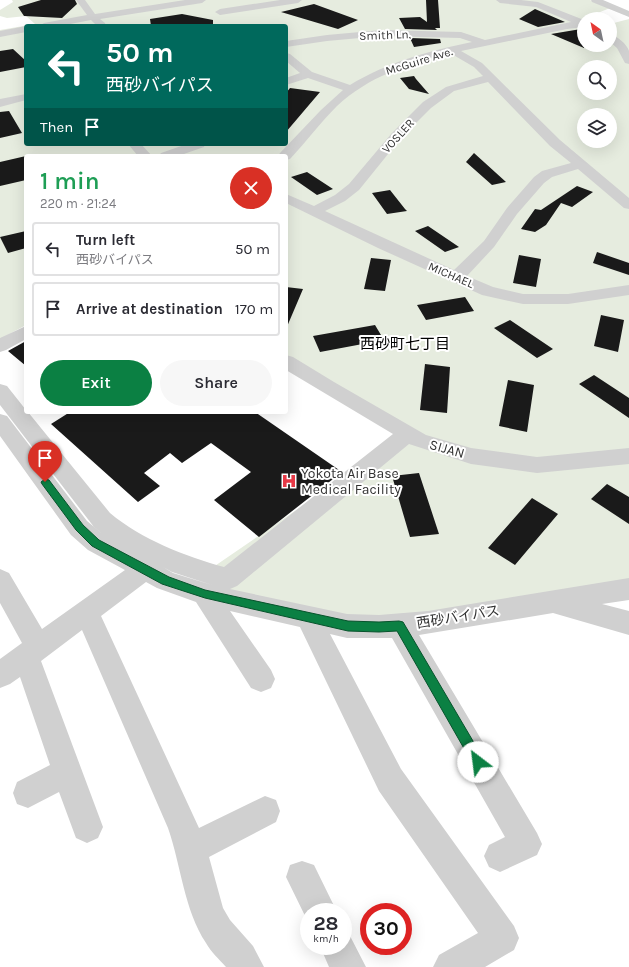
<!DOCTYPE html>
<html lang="en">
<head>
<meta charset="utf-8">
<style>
  :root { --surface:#fff; --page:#f7f7f7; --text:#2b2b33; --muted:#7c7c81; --line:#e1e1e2; --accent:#0b8043 }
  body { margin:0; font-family:Karla,"Noto Sans JP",sans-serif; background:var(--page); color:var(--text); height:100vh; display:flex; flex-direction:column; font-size:15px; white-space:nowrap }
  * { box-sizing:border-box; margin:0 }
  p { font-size:13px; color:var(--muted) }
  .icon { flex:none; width:22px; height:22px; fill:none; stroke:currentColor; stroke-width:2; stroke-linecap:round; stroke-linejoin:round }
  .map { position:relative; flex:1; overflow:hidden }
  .sheet { position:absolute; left:24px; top:154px; width:264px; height:260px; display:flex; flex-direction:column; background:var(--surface); border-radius:4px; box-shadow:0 4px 16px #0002 }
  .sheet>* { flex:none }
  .hud { position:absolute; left:24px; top:24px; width:264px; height:122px; border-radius:4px; box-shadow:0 4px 16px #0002; background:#00695c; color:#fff; overflow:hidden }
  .needle { width:26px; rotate:327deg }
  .buttons { position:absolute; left:577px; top:12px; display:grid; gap:8px }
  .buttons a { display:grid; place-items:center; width:40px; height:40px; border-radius:50%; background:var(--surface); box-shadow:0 4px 16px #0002; font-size:20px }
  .speed { position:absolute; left:300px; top:903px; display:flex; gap:8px; font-size:20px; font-weight:700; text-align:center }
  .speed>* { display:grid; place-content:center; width:52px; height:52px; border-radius:50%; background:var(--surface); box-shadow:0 4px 16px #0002; line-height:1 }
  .speed small { font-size:10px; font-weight:400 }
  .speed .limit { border:6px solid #d22; background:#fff; color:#111 }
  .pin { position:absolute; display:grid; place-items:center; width:34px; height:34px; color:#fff; margin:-41px -17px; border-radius:50% 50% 50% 0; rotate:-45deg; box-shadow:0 0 4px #0007 }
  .pin .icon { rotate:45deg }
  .me { position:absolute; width:44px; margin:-22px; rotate:330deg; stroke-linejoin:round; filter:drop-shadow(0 0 3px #0008) }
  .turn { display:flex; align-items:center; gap:14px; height:84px; padding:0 16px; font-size:18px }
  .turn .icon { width:52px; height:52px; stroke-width:2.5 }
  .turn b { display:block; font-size:28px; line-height:34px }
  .then { display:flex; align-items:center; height:38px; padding:0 16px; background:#0003; gap:8px; font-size:15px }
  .round { display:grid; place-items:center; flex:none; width:42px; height:42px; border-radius:21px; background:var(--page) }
  .overview { display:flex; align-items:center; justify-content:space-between; height:68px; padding:0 16px }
  h1 { font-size:24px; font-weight:600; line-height:30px; color:#1e9e55 }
  .cta { display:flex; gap:8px; margin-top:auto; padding:8px 16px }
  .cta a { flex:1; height:46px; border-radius:24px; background:var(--accent); color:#fff; font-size:16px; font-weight:600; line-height:46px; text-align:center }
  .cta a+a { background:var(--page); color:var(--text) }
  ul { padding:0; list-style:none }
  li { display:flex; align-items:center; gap:12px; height:54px; margin:0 8px 6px; padding:0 8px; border:2px solid var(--line); border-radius:4px }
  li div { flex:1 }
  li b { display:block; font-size:15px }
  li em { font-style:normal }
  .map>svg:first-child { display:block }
  .green { fill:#e6ecdf; fill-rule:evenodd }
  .building { fill:#1a1a1a }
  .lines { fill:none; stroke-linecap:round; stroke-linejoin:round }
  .minor { fill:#d0d0d0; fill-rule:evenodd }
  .route { fill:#0b8043; stroke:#07532c }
  .labels { text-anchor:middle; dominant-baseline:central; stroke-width:4; stroke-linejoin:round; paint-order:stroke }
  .far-street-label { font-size:12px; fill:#333; stroke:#fff }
  .street-label { font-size:14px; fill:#333; stroke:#fff }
  .poi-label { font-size:14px; fill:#333; stroke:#fff; text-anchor:start }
  .neighbourhood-label { font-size:15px; fill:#000; stroke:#fff }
</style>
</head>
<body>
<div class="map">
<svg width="629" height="967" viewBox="0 0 629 967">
  <rect width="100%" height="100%" fill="#fff"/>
  <!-- green -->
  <path class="green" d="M12,0H590L610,8L578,21L584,24V45H610V24L629,19V589L347,626L226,588L206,572L404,436L286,361V156H26V325L0,339V30L35,24L26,16L7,18L0,16V10L13,2ZM26,26H286V144H26ZM584,67H610V93H584ZM584,115H610V141H584Z"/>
  <!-- building -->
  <path class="building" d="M41,0H75L77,4L62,18L24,16L18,7Z
    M426,0H438L440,28H435L437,30L405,29L399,18L420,17L427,22Z
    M314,4L358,20L338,29L281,12Z
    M535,9L565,22L538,27L519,19Z
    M182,14L213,20V26H151L150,19Z
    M581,29L584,30V48L551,34Z
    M410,38L440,39L441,43L414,47Z
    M13,49L26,61V67L0,72V51Z
    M414,76L416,79L429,94L409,89L400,78Z
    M290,88L320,92L286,132V93Z
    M9,111L22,133L0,138V112Z
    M474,153L506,182L492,185L466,162Z
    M26,156V180L0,186V162Z
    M307,172L333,189L317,195L291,177Z
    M577,186L593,192L572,207L561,203L546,225L535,232L521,229L535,209L541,210Z
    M390,190L405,209L407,211L387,214L372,193Z
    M428,226L459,247L445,252L415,231Z
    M26,231V248L8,253L0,237Z
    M597,252L629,263V275L593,263Z
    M519,255L541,259L536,287L513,283Z
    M371,258L391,260L385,291L364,289Z
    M286,287L303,289L286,329Z
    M465,297L474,311L426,320L417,305Z
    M601,315L624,320L618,352L594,346Z
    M510,320L553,349L537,358L494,328Z
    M375,325L384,340L320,352L313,336Z
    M26,341V366L8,351Z
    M425,364L450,367L447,413L420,410Z
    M594,375L629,398V418L579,384Z
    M508,380L534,385L527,432L499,426Z
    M70,412H255L342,472L259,537L214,500L251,472L211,443L182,463L170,453L144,473L160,486L138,502L51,424Z
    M419,473L439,534L410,537L392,476Z
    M607,484L629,497V524L591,499Z
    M532,498L558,514L515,565L488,548Z"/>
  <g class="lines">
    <!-- minor -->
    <path class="minor" d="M76,0H85L95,14L185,0H206L202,3L100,19L105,23L106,26H97L91,20L60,26H39L44,23L87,15Z
      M280,0H302L298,3L220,15L215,12L220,9Z
      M496,0H521L538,2L584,20V27L567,29L461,51L482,63L560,140L629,198V209L624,208L578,169L552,177L544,183L517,214L494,247L467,276L493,287L523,294H568L629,285V295L568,304H523L482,295L378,248L286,203V194L314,206L335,195L349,184L392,133L423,102L446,87L483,76L474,67L450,53C409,63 368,77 337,106C320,123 306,142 290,159L286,160V156H278L280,153L321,110L343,90L308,78L286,85V78L300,73L286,61V53L290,54L312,72L350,85C388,62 429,51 472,42L460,38L382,36L327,41L286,47V41L327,35L382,30L461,32L485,40L571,22L536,7L500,3ZM488,82L550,146L571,163L542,171L534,177L507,208L484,241L454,270L325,211L345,201L359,190L401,138L431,108L454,91Z
      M591,0H603L629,11V17L592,2Z
      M26,26V32L0,37V31Z
      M610,34C617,36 627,44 629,51C629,55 629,60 629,64L625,63L617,48L610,42Z
      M26,94V100L0,107V99Z
      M128,144H141L152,156H138Z
      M187,144H205L204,147L178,156H159L161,153Z
      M26,326V339L6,350L0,352V338Z
      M286,355L293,357L334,382L426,435L471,448L537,457L629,448V464L537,473L471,464L409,444L237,586L230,589L347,614L379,615L428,611L629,578V600L602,604L629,611V635L553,613L419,635L537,833L542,844L537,855L500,872L489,867L484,856L489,845L505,837L392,638H347L330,634L401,769L514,926L519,938L514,950L485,967H433L439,955L478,933L379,791L300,627L230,611L271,670L275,679L271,688L261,692L251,688L196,602L157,588L146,582L101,616L199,828L265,796L276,800L280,811L276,822L209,857L223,908L230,920L253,946L264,967H226C219,959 211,952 206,943C184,910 181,865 168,828L82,630L41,661L103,827L98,838L87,843L76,838L59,792L28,808L17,804L13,793L17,782L50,765L20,677L10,684L0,688V659L22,643L0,603V569L9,573L42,629L125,570L88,550L71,535L0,436V414L7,416L87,521L106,537L94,527L0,405V384L7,386L26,410V412H28L110,513C142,540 185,556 224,567L393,434L286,370ZM163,567L172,572L212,585L173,573Z
      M302,861L314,865L337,912H309V924L286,877L290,865Z
      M343,931L349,934L366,967H329L320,946H343Z"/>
  </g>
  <!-- route -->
  <path class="route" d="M45,479L49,480L83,525L99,540L169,577L205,590L348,621L379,622L399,621L403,622L483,758L484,762L483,766L478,768L474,766L397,631L379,632L348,631L205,598L162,584L92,546L76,530L42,484L41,482Z"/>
  <!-- icons -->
  <defs>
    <g id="hospital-bare" transform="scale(1.2)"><path d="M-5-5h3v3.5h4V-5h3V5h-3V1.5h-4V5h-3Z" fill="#e63946" stroke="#fff" stroke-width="2.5" paint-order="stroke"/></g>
  </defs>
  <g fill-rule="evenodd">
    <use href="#hospital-bare" x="289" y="481"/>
  </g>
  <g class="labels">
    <!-- far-street labels -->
    <g class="far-street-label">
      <text transform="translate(385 35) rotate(-2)">Smith Ln.</text>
      <text transform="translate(419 61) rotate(-17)">McGuire Ave.</text>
      <text transform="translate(398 136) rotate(-48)">VOSLER</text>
      <text transform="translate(451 275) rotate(23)">MICHAEL</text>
    </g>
    <!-- street labels -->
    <g class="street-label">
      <text transform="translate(447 449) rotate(16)">SIJAN</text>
      <text transform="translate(458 617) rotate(-9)">西砂バイパス</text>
    </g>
    <!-- poi labels -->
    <g class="poi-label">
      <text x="301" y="473">Yokota Air Base<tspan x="301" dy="16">Medical Facility</tspan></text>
    </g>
    <!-- neighbourhood labels -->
    <g class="neighbourhood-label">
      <text x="405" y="344">西砂町七丁目</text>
    </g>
  </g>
</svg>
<div class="buttons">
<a><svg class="needle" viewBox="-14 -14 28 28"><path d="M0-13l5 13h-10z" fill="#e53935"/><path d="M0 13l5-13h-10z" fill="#7c7c81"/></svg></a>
<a><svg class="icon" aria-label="search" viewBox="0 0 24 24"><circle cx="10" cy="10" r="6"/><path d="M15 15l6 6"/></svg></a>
<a><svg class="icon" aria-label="layers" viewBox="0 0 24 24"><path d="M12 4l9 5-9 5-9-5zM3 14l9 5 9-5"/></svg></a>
</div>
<div class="speed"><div>28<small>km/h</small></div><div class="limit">30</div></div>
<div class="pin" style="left:45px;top:482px;background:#d93025"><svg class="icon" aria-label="arrive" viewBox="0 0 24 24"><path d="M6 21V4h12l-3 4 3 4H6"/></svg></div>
<svg class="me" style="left:478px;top:762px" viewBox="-20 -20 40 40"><circle r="19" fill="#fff"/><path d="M0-13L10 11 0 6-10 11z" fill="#0b8043"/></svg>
<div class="hud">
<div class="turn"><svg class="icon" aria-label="left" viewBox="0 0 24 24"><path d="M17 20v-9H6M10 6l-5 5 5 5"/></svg><div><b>50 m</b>西砂バイパス</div></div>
<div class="then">Then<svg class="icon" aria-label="arrive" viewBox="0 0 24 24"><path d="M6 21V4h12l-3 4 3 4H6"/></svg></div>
</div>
<section class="sheet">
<div class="overview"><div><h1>1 min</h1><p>220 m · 21:24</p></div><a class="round" style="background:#d93025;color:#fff"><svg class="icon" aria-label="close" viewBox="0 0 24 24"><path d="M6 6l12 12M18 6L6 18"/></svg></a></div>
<ul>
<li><svg class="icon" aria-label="left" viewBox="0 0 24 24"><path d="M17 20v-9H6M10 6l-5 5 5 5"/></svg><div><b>Turn left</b><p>西砂バイパス</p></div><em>50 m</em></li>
<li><svg class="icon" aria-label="arrive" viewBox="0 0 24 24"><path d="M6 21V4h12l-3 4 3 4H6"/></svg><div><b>Arrive at destination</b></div><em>170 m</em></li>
</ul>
<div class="cta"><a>Exit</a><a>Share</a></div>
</section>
</div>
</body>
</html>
